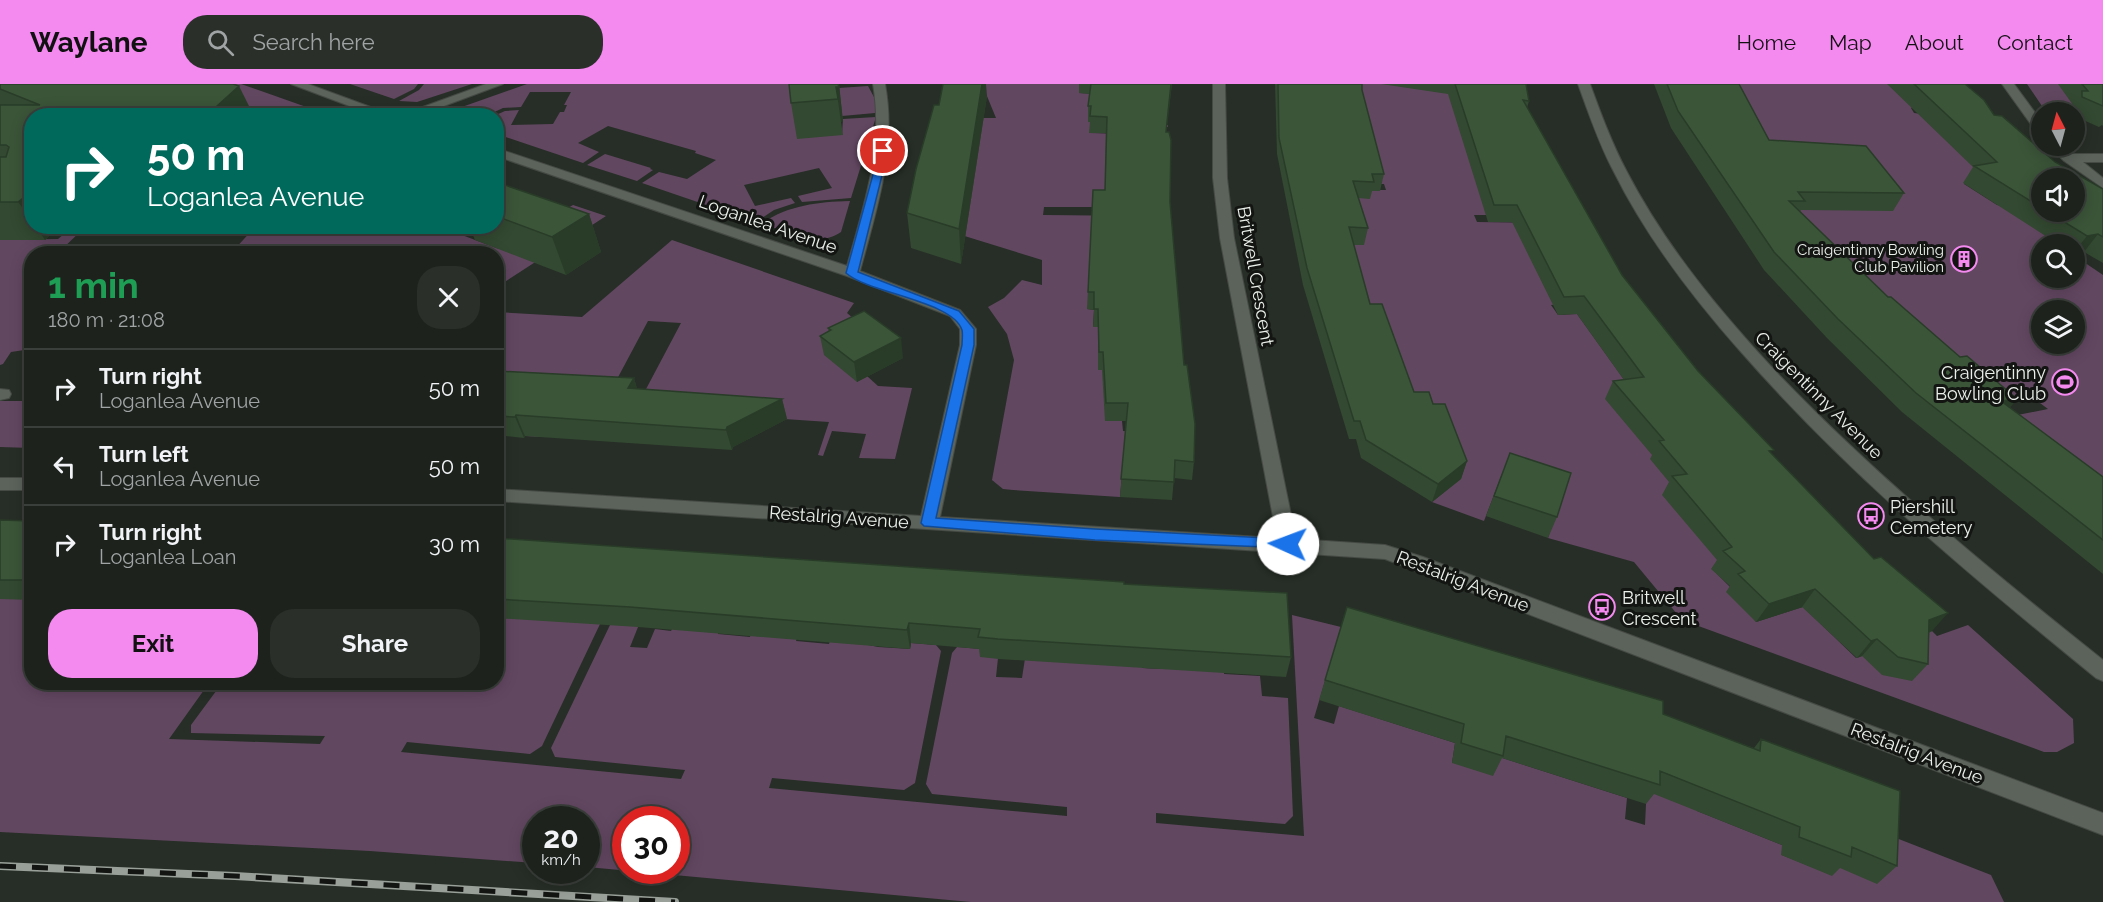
<!DOCTYPE html>
<html lang="en">
<head>
<meta charset="utf-8">
<style>
  :root { --surface:#1d221d; --page:#2a2f2a; --text:#f1f3f6; --muted:#a0a4a4; --line:#3b3f3b; --accent:#f489f0 }
  body { margin:0; font-family:Raleway,sans-serif; background:var(--page); color:var(--text); height:100vh; display:flex; flex-direction:column; font-size:22px; white-space:nowrap }
  * { box-sizing:border-box; margin:0 }
  p { font-size:20px; color:var(--muted) }
  .icon { flex:none; width:33px; height:33px; fill:none; stroke:currentColor; stroke-width:2; stroke-linecap:round; stroke-linejoin:round }
  .map { position:relative; flex:1; overflow:hidden }
  .drawer { position:absolute; left:24px; top:162px; width:480px; height:444px; display:flex; flex-direction:column; background:var(--surface); border-radius:24px; box-shadow:0 3px 15px #0003,0 0 0 2px var(--line) }
  .drawer>* { flex:none }
  .guide { position:absolute; left:24px; top:24px; width:480px; height:126px; border-radius:24px; box-shadow:0 3px 15px #0003,0 0 0 2px var(--line); background:#00695c; color:#fff; overflow:hidden }
  .needle { width:39px; rotate:354deg }
  .tools { position:absolute; left:2031px; top:18px; display:grid; gap:12px }
  .tools a { display:grid; place-items:center; width:54px; height:54px; border-radius:50%; background:var(--surface); box-shadow:0 3px 15px #0003,0 0 0 2px var(--line); font-size:30px }
  .speed { position:absolute; left:522px; top:722px; display:flex; gap:12px; font-size:30px; font-weight:700; text-align:center }
  .speed>* { display:grid; place-content:center; width:78px; height:78px; border-radius:50%; background:var(--surface); box-shadow:0 3px 15px #0003,0 0 0 2px var(--line); line-height:1 }
  .speed small { font-size:15px; font-weight:400 }
  .speed .limit { border:9px solid #d22; background:#fff; color:#111 }
  .pin { position:absolute; display:grid; place-items:center; width:51px; height:51px; color:#fff; margin:-26px; border:3px solid #fff; border-radius:50%; box-shadow:0 2px 6px #0007 }
  .me { position:absolute; width:66px; margin:-33px; rotate:272deg; stroke-linejoin:round; filter:drop-shadow(0 0 4px #0008) }
  .turn { display:flex; align-items:center; gap:21px; height:126px; padding:0 24px; font-size:27px }
  .turn .icon { width:78px; height:78px; stroke-width:2.5 }
  .turn b { display:block; font-size:42px; line-height:51px }
  .round { display:grid; place-items:center; flex:none; width:63px; height:63px; border-radius:24px; background:var(--page) }
  .overview { display:flex; align-items:center; justify-content:space-between; height:102px; padding:0 24px }
  h1 { font-size:36px; font-weight:700; line-height:45px; color:#1e9e55 }
  .button { display:flex; gap:12px; margin-top:auto; padding:12px 24px }
  .button a { flex:1; height:69px; border-radius:24px; background:var(--accent); color:#111; font-size:24px; font-weight:700; line-height:69px; text-align:center }
  .button a+a { background:var(--page); color:var(--text) }
  ul { padding:0; list-style:none }
  li { display:flex; align-items:center; gap:18px; height:78px; padding:0 24px; border-top:2px solid var(--line) }
  li div { flex:1 }
  li b { display:block; font-size:22px }
  li em { font-style:normal }
  header { display:flex; align-items:center; gap:36px; box-sizing:border-box; height:84px; padding:0 30px; background:var(--accent); color:#111 }
  header strong { font-size:28px }
  nav { display:flex; gap:33px; margin-inline-start:auto; font-size:21px }
  .search { width:420px; height:54px; background:var(--page); display:flex; align-items:center; gap:15px; box-sizing:border-box; padding:0 21px; border-radius:24px; color:var(--muted); font-size:22px }
  .map>svg:first-child { display:block }
  .green { fill:#624761; fill-rule:evenodd }
  .lines { fill:none; stroke-linecap:round; stroke-linejoin:round }
  .minor-casing { stroke:#454a44; stroke-width:2 }
  .minor { fill:#5b635b; fill-rule:evenodd }
  .rail-casing { stroke:#999f99; stroke-width:8 }
  .rail { stroke:#121512; stroke-width:5; stroke-dasharray:16; stroke-linecap:butt }
  .wall { fill:#334931; fill-rule:evenodd }
  .shaded-wall { fill:#293c28 }
  .building { fill:#3b5539; stroke:#293c28; stroke-width:1.5 }
  .route { fill:#1a73e8; stroke:#114b97; stroke-width:1.5 }
  .labels { text-anchor:middle; dominant-baseline:central; stroke-width:6; stroke-linejoin:round; paint-order:stroke }
  .far-poi-label { font-size:15px; fill:#ecf0eb; stroke:#121512; text-anchor:end }
  .street-label { font-size:18px; fill:#ecf0eb; stroke:#121512 }
  .poi-label { font-size:18px; fill:#ecf0eb; stroke:#121512; text-anchor:start }
</style>
</head>
<body>
<header>
<strong>Waylane</strong>
<div class="search"><svg class="icon" aria-label="search" viewBox="0 0 24 24"><circle cx="10" cy="10" r="6"/><path d="M15 15l6 6"/></svg>Search here</div>
<nav><a>Home</a><a>Map</a><a>About</a><a>Contact</a></nav>
</header>
<div class="map">
<svg width="2103" height="818" viewBox="0 0 2103 818">
  <rect width="100%" height="100%" fill="#272e27"/>
  <!-- green -->
  <path class="green" d="M206,0H241L329,31L181,32Z
    M350,0H418L414,5L394,15Z
    M424,0H472L417,18L399,17L419,6Z
    M527,0H795L842,51L843,35L876,33L851,114L802,118L798,112L832,104L819,84L744,101L755,122L791,114L795,119L774,126L756,138L642,99L659,88L687,95L716,76L695,69L696,67L608,42L578,59L599,68L583,79L497,50L496,31L505,27L519,26L511,41L553,40L560,28H564L567,21H564L571,8H530L521,23L503,24L488,31H447L459,24Z
    M982,0H1129L1079,9L1170,15L1088,38L1168,41V43L1091,41L1090,49L1120,50L1105,102V111L1114,123H1044L1043,131L1144,132L1087,225L1094,226L1093,242L1120,243L1098,285L1118,286L1105,337H1122L1123,347L1193,352L1124,368L1120,413L1013,406L1003,405L992,396L1014,276L1007,250L988,223L1004,214L1022,196L1042,201V176L916,137L945,34H996Z
    M1332,0H1430L1474,9L1457,35L1463,56L1488,58L1499,131H1474L1477,138L1550,139L1569,219L1551,221L1558,231L1577,230L1635,311L1757,470L1712,485L1733,506L1756,538L1803,523L1856,574L1932,547L1937,552L1968,541L2073,635L2074,659L2057,668H2044L1682,536L1634,478L1548,454L1562,410L1502,390L1484,437L1432,418L1455,399L1353,238L1346,161H1364L1333,114L1368,106H1386L1384,100L1333,99Z
    M1697,0H1937L1911,24L1914,29L1937,32L1975,85L1964,100L1997,121L2042,128L2077,147L2044,152L2056,160H2042V194H2074L2075,172L2103,191V426L1987,337L2048,325L2032,313L1962,325L1864,233L1761,74ZM2042,226H2074V260H2042Z
    M2027,0H2072L2082,15L2071,22L2046,28Z
    M868,2L875,15V29L842,32L839,4Z
    M605,70L651,84L650,85L653,86L637,97L587,81Z
    M850,117L841,148C817,165 787,148 762,139C790,121 817,118 850,117Z
    M573,121L606,132L497,203L496,170H32L31,265L11,268L3,280L0,281V156L58,155L70,145H83L58,169L233,167L254,144L438,142L499,165Z
    M672,156L854,219L847,229L867,246V292L878,302L912,304L895,375L859,374L866,350L832,347L823,372L818,371L829,338L665,327L618,358L681,239L648,237L608,312L568,316L544,353L525,352L552,310L497,305V228L582,233Z
    M0,317H31V364L0,363Z
    M0,507L32,516V598L209,599L169,655L320,660L325,652L191,649V641L222,599L496,598L497,528L600,540L542,662L530,670L407,658L401,668L681,695L685,686L555,673L551,664L610,541L617,536L640,538L630,563L647,564L655,545L671,547L674,541L719,545L718,550L750,553L752,547L798,551L796,557L829,560L831,553L878,563L910,565L911,559L936,561L941,567L915,699L904,706L772,694L769,704L1067,732V723L932,710L926,700L952,569L957,563L981,565L998,574L996,593L1022,594L1026,568L1142,577V584C1170,586 1196,585 1224,583V590L1260,592L1262,612L1288,614L1293,732L1285,740L1156,729V739L1304,752L1292,531L1341,543L1314,634L1334,640L1339,622L1455,659L1452,679L1496,672L1627,714L1625,735L1645,741L1650,636L1697,727L1782,761V771L1832,791L1833,782L1891,752L1991,791L2004,818H971L587,783L586,735H536L535,779L370,767L0,748ZM626,735H676V786H626Z"/>
  <g class="lines">
    <!-- minor casing -->
    <g class="minor-casing">
      <path id="minor" d="M291,0H308L395,32H376Z
        M486,0H503L417,32H398Z
        M873,0H885C897,65 877,124 860,187L960,226L976,245V261L940,433L1277,454L1220,154L1213,94V0H1225L1227,94L1234,154L1296,455L1385,461L1423,473L2103,729V751L1385,475L496,417V405L921,432L960,261V245L950,232L847,192L496,72V64L847,182C864,121 884,64 873,0Z
        M1578,0H1590C1601,30 1612,60 1627,88C1666,163 1721,229 1779,291C1879,395 1990,486 2103,576V597L2096,594C1972,493 1848,390 1742,269C1693,214 1647,154 1614,88C1599,60 1589,30 1578,0Z
        M2002,0H2014L2042,38V51L2038,50Z
        M2049,62H2062L2073,70H2103V78H2083L2103,94V104L2064,77Z
        M0,305L9,306L11,310L9,314L0,316Z
        M0,394H32V406H0Z"/>
    </g>
    <!-- minor -->
    <use href="#minor" class="minor"/>
    <!-- rail casing -->
    <g class="rail-casing">
      <path id="rail" d="M0,782L235,792L675,818"/>
    </g>
    <!-- rail -->
    <use href="#rail" class="rail"/>
  </g>
  <!-- wall -->
  <path class="wall" d="M0,0H233L32,32V142H60L45,156H0Z
    M839,0L843,38H841L843,51L797,55L791,19Z
    M1079,0H1172L1166,48L1170,118L1184,281L1194,378L1192,396L1174,394L1172,416L1120,413L1126,337H1105L1102,286H1098V243H1093L1094,226L1087,225L1093,106H1105L1106,49H1089L1090,38H1088V22L1090,10L1079,9Z
    M1275,0H1362V6L1384,90L1380,107H1372L1370,115L1358,114L1368,144L1364,161H1354L1370,220L1414,308L1433,320L1467,377L1461,395L1432,418L1361,374L1356,355H1349L1303,201L1277,70Z
    M1381,0H1526L1529,17L1527,24L1622,191L1698,287L1772,370L1932,547L1929,549L1928,580L1912,597L1882,591L1862,572L1857,574L1802,523L1756,538L1726,508L1730,502L1711,485L1717,476L1662,411L1669,398L1650,375L1652,371L1605,315L1613,297L1624,296L1577,230L1558,231L1512,138H1488L1448,10Z
    M1654,0H1739L1769,56L1904,109L1893,127L1801,126L1800,128L1888,213L2010,324L2103,393V490L1902,328L1827,254L1764,186L1671,44Z
    M1887,0H1965L1994,31L2055,78L2103,105V179L2084,168L2074,170V160H2058L1963,99L1973,83ZM2042,94L2074,128H2042Z
    M2058,0H2103V42L2102,41L2099,43L2074,32V28H2070L2071,25L2073,21Z
    M987,12L961,180L911,164L907,129L939,21Z
    M496,98L589,130L601,168L566,191L475,156L469,142H496Z
    M828,244L903,274L857,298L824,271L820,252L829,248Z
    M496,287L634,294L637,305L782,315L787,335L733,363L732,366L525,352L524,354L496,351Z
    M1510,369L1557,433L1548,454L1486,432Z
    M0,436L32,437V516L0,515Z
    M496,454L1124,500L1291,573L1286,593L999,575L980,573L979,565L911,559L910,565L638,543L496,534Z
    M1347,523L1754,664L1761,655L1897,782L1877,800L1840,784L1832,792L1781,771L1782,761L1654,710L1646,720L1502,674L1493,692L1452,679L1455,659L1319,616Z"/>
  <!-- shaded-wall -->
  <path class="shaded-wall" d="M838,0H839L843,38H841L836,3Z
    M982,0H986L987,12L961,180L959,145Z
    M239,2L254,32H206Z
    M32,107V136L18,118Z
    M589,130L601,168L566,191L552,153Z
    M36,142H60L45,156Z
    M2098,150L2084,168L2074,170V168L2087,152Z
    M901,254L903,274L857,298L854,278Z
    M634,294L640,315L628,304Z
    M782,315L787,335L733,363L732,366L726,346L727,343Z
    M2017,315L2002,334L2001,317Z
    M516,331L525,352L524,354L515,333Z
    M1467,377L1461,395L1432,418L1438,400Z
    M1815,505L1802,523L1756,538L1769,520Z
    M1948,529L1932,547L1914,554L1929,536Z
    M909,539L911,559L910,565L907,546Z
    M1877,555L1862,572L1857,574L1871,557Z"/>
  <!-- building -->
  <path class="building" d="M0,0H233L239,2L206,32H32V107L18,118H0V73H6L9,63L6,61H0V21H40L0,5Z
    M789,0H838L839,3H836L838,15L791,19Z
    M943,0H982L959,145L907,129L916,85L934,21H939Z
    M1091,0H1171L1166,48H1169L1171,56L1170,118L1184,281H1187L1195,340L1194,378L1175,376L1174,398L1121,395L1128,319H1106L1103,268H1099L1098,225H1094V208H1088L1093,106H1105L1107,33L1090,32L1091,22H1088Z
    M1278,0H1362V6L1384,90H1372L1374,98L1353,97L1368,144L1349,143L1370,220H1382L1414,308H1429L1433,320H1445L1467,377L1438,400L1366,356L1360,337H1354L1307,184L1279,54Z
    M1455,0H1526L1529,17L1523,16L1622,191L1698,287L1774,366L1769,367L1874,475L1881,473L1948,529L1929,536L1928,580L1898,573L1877,555L1871,557L1815,505L1769,520L1738,490L1745,487L1723,467L1732,463L1672,392L1687,390L1659,357L1664,356L1613,297L1644,293L1584,212L1564,213L1517,121H1494Z
    M1667,0H1739L1769,56L1866,62L1904,109L1798,108L1805,117H1789L1888,213H1891L1960,273L1967,272L2017,315L2001,317L2103,393V456L1916,309L1838,235L1774,168L1678,27Z
    M1914,0H1965L1984,16L1994,31L2002,32L2055,78L2103,105V153L2098,150L2087,152L2048,128H2074V94H2042V124L1974,82L1997,78Z
    M2082,0H2103V22L2082,13V7H2088Z
    M496,98L589,130L552,153L496,132Z
    M864,227L901,254L854,278L820,252L831,246L828,244Z
    M496,287L634,294L628,304L782,315L727,343L726,346L516,331L515,333L496,332Z
    M1510,369L1571,389L1557,433L1494,412Z
    M0,436L32,437V496H0Z
    M496,454L1124,498V500L1287,509L1291,573L998,555L978,553L980,545L909,539L907,546L630,523L496,515Z
    M1347,523L1663,617V630L1760,667L1761,655L1900,707L1897,782L1852,763L1851,773L1799,753L1800,743L1660,687V701L1506,652L1503,672L1461,659L1464,640L1325,596Z"/>
  <!-- route -->
  <path class="route" d="M880,65L888,67L858,188L959,227L974,245V261L936,434L1095,445L1288,455L1295,460L1293,464L1095,456L924,442L921,439L962,261C962,257 963,250 962,246C953,217 868,209 846,189Z"/>
  <!-- icons -->
  <defs>
    <g id="building-ring" transform="scale(1.35)"><circle r="9.5" fill="#121512" stroke="#f489f0" stroke-width="1.5"/><path d="M-4-6H4V6H1V3H-1V6H-4ZM-2.5-4.3h1.7v1.8h-1.7ZM.8-4.3h1.7v1.8H.8ZM-2.5-1h1.7V.8h-1.7ZM.8-1h1.7V.8H.8Z" fill="#f489f0"/></g>
    <g id="stadium-ring" transform="scale(1.35)"><circle r="9.5" fill="#121512" stroke="#f489f0" stroke-width="1.5"/><path d="M0-5a6.5 5 0 1 0 0 10a6.5 5 0 1 0 0-10ZM-3.5-1.8h7v3.6h-7Z" fill="#f489f0"/></g>
    <g id="bus-ring" transform="scale(1.35)"><circle r="9.5" fill="#121512" stroke="#f489f0" stroke-width="1.5"/><path d="M-5-6H5V4H4V6H2V4H-2V6H-4V4H-5ZM-3.5-4V0h7V-4ZM-3.5 1.2v1.5H-2V1.2ZM2 1.2v1.5H3.5V1.2Z" fill="#f489f0"/></g>
  </defs>
  <g fill-rule="evenodd">
    <use href="#building-ring" x="1964" y="175"/>
    <use href="#stadium-ring" x="2065" y="298"/>
    <use href="#bus-ring" x="1871" y="432"/>
    <use href="#bus-ring" x="1602" y="523"/>
  </g>
  <g class="labels">
    <!-- far-poi labels -->
    <g class="far-poi-label">
      <text x="1944" y="166">Craigentinny Bowling<tspan x="1944" dy="17">Club Pavilion</tspan></text>
    </g>
    <!-- street labels -->
    <g class="street-label">
      <text transform="translate(768 140) rotate(19)">Loganlea Avenue</text>
      <text transform="translate(1256 192) rotate(80)">Britwell Crescent</text>
      <text transform="translate(1819 311) rotate(45)">Craigentinny Avenue</text>
      <text transform="translate(839 433) rotate(4)">Restalrig Avenue</text>
      <text transform="translate(1463 497) rotate(21)">Restalrig Avenue</text>
      <text transform="translate(1917 669) rotate(21)">Restalrig Avenue</text>
    </g>
    <!-- poi labels -->
    <g class="poi-label">
      <text x="2046" y="288" text-anchor="end">Craigentinny<tspan x="2046" dy="21">Bowling Club</tspan></text>
      <text x="1890" y="422">Piershill<tspan x="1890" dy="21">Cemetery</tspan></text>
      <text x="1622" y="513">Britwell<tspan x="1622" dy="21">Crescent</tspan></text>
    </g>
  </g>
</svg>
<div class="tools">
<a><svg class="needle" viewBox="-14 -14 28 28"><path d="M0-13l5 13h-10z" fill="#e53935"/><path d="M0 13l5-13h-10z" fill="#a0a4a4"/></svg></a>
<a><svg class="icon" aria-label="sound" viewBox="0 0 24 24"><path d="M4 9h4l5-4v14l-5-4H4zM17 9q2 3 0 6"/></svg></a>
<a><svg class="icon" aria-label="search" viewBox="0 0 24 24"><circle cx="10" cy="10" r="6"/><path d="M15 15l6 6"/></svg></a>
<a><svg class="icon" aria-label="layers" viewBox="0 0 24 24"><path d="M12 4l9 5-9 5-9-5zM3 14l9 5 9-5"/></svg></a>
</div>
<div class="speed"><div>20<small>km/h</small></div><div class="limit">30</div></div>
<div class="pin" style="left:883px;top:67px;background:#d93025"><svg class="icon" aria-label="arrive" viewBox="0 0 24 24"><path d="M6 21V4h12l-3 4 3 4H6"/></svg></div>
<svg class="me" style="left:1288px;top:460px" viewBox="-20 -20 40 40"><circle r="19" fill="#fff"/><path d="M0-13L10 11 0 6-10 11z" fill="#1a73e8"/></svg>
<div class="guide">
<div class="turn"><svg class="icon" aria-label="right" viewBox="0 0 24 24"><path d="M7 20v-9h11M14 6l5 5-5 5"/></svg><div><b>50 m</b>Loganlea Avenue</div></div>
</div>
<section class="drawer">
<div class="overview"><div><h1>1 min</h1><p>180 m · 21:08</p></div><a class="round"><svg class="icon" aria-label="close" viewBox="0 0 24 24"><path d="M6 6l12 12M18 6L6 18"/></svg></a></div>
<ul>
<li><svg class="icon" aria-label="right" viewBox="0 0 24 24"><path d="M7 20v-9h11M14 6l5 5-5 5"/></svg><div><b>Turn right</b><p>Loganlea Avenue</p></div><em>50 m</em></li>
<li><svg class="icon" aria-label="left" viewBox="0 0 24 24"><path d="M17 20v-9H6M10 6l-5 5 5 5"/></svg><div><b>Turn left</b><p>Loganlea Avenue</p></div><em>50 m</em></li>
<li><svg class="icon" aria-label="right" viewBox="0 0 24 24"><path d="M7 20v-9h11M14 6l5 5-5 5"/></svg><div><b>Turn right</b><p>Loganlea Loan</p></div><em>30 m</em></li>
</ul>
<div class="button"><a>Exit</a><a>Share</a></div>
</section>
</div>
</body>
</html>
